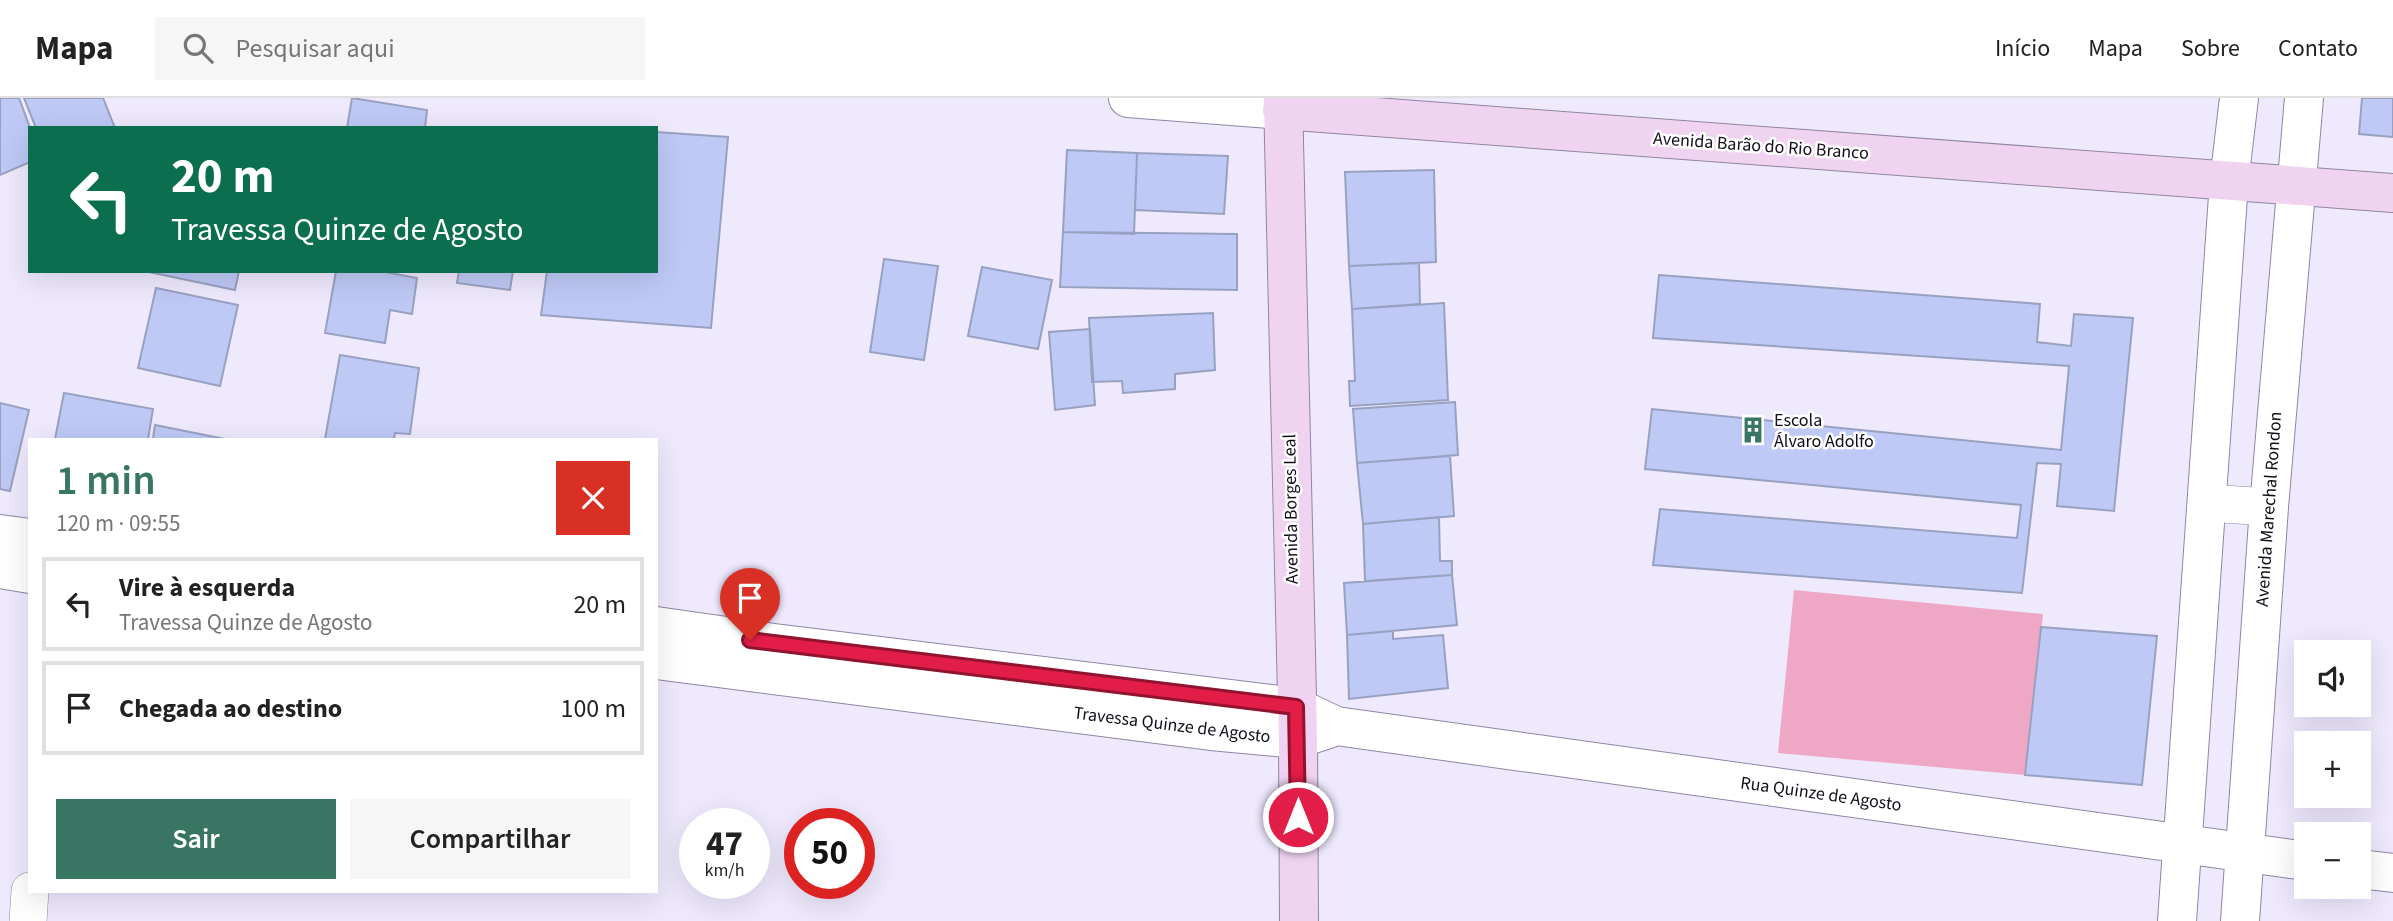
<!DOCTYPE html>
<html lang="pt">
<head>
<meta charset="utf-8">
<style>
  :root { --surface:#fff; --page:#f6f6f6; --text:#222; --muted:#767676; --line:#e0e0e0; --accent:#387663 }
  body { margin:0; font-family:"Source Sans 3",sans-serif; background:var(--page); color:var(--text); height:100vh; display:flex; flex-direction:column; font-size:26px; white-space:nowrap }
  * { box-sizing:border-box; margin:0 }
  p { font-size:23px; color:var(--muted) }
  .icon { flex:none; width:38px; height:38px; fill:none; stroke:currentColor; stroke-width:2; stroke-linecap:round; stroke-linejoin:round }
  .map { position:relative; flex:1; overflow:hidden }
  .details { position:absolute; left:28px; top:340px; width:630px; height:455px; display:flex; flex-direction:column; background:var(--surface); border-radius:0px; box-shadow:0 7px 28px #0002 }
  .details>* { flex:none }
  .top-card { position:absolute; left:28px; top:28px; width:630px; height:147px; border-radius:0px; box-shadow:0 7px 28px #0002; background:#0b6e4f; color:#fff; overflow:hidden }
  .tools { position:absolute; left:2294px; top:542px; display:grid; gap:14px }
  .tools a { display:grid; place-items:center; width:77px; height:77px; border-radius:0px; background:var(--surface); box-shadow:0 7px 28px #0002; font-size:35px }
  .speed { position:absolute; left:679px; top:710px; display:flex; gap:14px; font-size:35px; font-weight:700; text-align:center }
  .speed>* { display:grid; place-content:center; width:91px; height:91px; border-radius:50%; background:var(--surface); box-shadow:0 7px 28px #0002; line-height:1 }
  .speed small { font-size:18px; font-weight:400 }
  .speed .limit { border:10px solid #d22; background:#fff; color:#111 }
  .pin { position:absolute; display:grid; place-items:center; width:60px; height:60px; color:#fff; margin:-72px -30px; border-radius:50% 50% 50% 0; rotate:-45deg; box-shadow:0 0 7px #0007 }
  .pin .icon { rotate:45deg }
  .me { position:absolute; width:77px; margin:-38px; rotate:0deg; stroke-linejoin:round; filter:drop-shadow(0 0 5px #0008) }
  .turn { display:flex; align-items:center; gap:24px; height:147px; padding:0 28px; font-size:32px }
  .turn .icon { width:91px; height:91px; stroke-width:2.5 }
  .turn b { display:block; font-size:49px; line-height:60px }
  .round { display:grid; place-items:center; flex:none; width:74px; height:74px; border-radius:0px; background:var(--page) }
  .summary { display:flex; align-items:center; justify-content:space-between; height:119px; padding:0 28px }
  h1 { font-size:42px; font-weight:600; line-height:52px; color:var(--accent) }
  .button { display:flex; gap:14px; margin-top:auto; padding:14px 28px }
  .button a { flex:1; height:80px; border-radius:0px; background:var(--accent); color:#fff; font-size:28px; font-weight:600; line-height:80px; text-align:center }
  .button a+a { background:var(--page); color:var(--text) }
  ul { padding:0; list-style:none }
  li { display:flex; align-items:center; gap:21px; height:94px; margin:0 14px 10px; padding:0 14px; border:4px solid var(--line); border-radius:0px }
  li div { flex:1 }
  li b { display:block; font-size:26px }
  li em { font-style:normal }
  header { display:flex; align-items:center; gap:42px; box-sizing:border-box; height:98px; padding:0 35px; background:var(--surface); border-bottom:2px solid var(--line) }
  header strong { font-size:33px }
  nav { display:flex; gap:38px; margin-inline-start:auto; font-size:24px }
  .search { width:490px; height:63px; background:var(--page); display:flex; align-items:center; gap:18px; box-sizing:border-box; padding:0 24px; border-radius:0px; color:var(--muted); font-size:26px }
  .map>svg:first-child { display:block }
  .green { fill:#eea8c6 }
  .building { fill:#bec9f6; stroke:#99a1c1; stroke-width:2 }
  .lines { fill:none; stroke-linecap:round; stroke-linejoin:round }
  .minor-casing { stroke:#9085a5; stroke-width:38 }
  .tertiary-casing { stroke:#9085a5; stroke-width:40 }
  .secondary-casing { stroke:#9085a5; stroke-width:40 }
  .minor { stroke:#fff; stroke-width:37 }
  .tertiary { stroke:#fff; stroke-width:38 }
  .secondary { stroke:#f0d3f1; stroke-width:38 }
  .route-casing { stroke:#92132f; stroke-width:18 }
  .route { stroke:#e11d48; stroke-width:12 }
  .labels { text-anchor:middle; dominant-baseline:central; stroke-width:5; stroke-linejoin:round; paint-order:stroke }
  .street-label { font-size:18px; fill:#120e19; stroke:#fff }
  .poi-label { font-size:18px; fill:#120e19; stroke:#fff; text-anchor:start }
</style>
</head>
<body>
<header>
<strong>Mapa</strong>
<div class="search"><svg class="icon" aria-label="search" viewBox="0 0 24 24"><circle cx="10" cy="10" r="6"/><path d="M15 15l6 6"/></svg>Pesquisar aqui</div>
<nav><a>Início</a><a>Mapa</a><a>Sobre</a><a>Contato</a></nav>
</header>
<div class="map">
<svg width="2393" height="823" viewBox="0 0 2393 823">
  <rect width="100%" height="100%" fill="#efe9fe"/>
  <!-- green -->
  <path class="green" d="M1794,492L2043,516L2025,677L1778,655Z"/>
  <!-- building -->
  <path class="building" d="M0,0H19L30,30V64L0,77Z
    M24,0H103L115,30H36Z
    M352,0L427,12L425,30H347Z
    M2362,0H2393V39L2359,36Z
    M656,34L728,39L711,230L541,217L547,173H656Z
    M1067,52L1137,55L1134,136L1063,134Z
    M1137,55L1228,58L1224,116L1135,112Z
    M1434,72L1436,164L1349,168L1345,74Z
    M1063,134L1237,136V192L1060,189Z
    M884,161L938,168L924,262L870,254Z
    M1419,165L1420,206L1352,211L1349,168Z
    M982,169L1052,182L1038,251L968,238Z
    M144,173H239L235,192Z
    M336,173H380L417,180L412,216L390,212L385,245L325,235Z
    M459,173H513L510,192L457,185Z
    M1659,177L2040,206L2037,244L2071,248L2074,216L2133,220L2114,413L2057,408L2061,366L2037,365L2022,495L1653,467L1660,411L2017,440L2021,407L1645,371L1652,311L2061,352L2069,268L1653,240Z
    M156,190L238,207L220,288L138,270Z
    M1444,205L1448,302L1350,308L1349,283H1355L1352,211Z
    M1213,215L1215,272L1175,276V291L1123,295L1122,283L1092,284L1089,220Z
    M1090,231L1095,307L1055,312L1049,234Z
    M340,257L419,270L410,336L395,335L394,341H325Z
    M64,295L153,311L148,341H55Z
    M1455,304L1458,357L1357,365L1353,311Z
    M0,305L29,312L10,393L0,391Z
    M155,327L225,341H153Z
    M1450,358L1454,418L1363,426L1357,365Z
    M1439,419L1440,463H1452V477L1365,483L1363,426Z
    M1452,477L1457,527L1347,537L1344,485Z
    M2041,529L2157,538L2142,687L2025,677Z
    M1393,533V541L1443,537L1448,590L1349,601L1347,537Z"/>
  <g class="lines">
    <!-- minor casing -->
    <g class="minor-casing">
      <path id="minor" d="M2207,405L2269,409
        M28,823L30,793"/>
    </g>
    <!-- tertiary casing -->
    <g class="tertiary-casing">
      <path id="tertiary" d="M1128,0L1282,12
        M0,436L30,440
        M0,471L30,476
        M656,528L774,545L1296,609L1336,628L2306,763
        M656,562L1211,633L1298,641L1331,630
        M2359,771L2393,775
        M2177,823L2229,84L2239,0
        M2240,823L2269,409L2304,0"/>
    </g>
    <!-- secondary casing -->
    <g class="secondary-casing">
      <path id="secondary" d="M1283,0L1298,641L1299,823
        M1282,12L2393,95"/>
    </g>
    <!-- minor -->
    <use href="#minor" class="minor"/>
    <!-- tertiary -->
    <use href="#tertiary" class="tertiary"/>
    <!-- secondary -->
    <use href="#secondary" class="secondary"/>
  </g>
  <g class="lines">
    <!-- route casing -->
    <g class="route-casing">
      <path id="route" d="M750,542L1296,609L1298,719"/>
    </g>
    <!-- route -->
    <use href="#route" class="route"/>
  </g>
  <!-- icons -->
  <defs>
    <g id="building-bare" transform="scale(2.1)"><path d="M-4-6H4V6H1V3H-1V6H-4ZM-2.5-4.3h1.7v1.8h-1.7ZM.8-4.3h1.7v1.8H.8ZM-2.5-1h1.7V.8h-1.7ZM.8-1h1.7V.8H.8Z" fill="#387663" stroke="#fff" stroke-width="2.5" paint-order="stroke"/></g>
  </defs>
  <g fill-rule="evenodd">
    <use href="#building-bare" x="1753" y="332"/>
  </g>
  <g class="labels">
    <!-- street labels -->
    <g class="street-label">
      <text transform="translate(1761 48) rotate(4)">Avenida Barão do Rio Branco</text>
      <text transform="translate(1291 411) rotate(-91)">Avenida Borges Leal</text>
      <text transform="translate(2269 411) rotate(-86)">Avenida Marechal Rondon</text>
      <text transform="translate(1172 627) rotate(7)">Travessa Quinze de Agosto</text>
      <text transform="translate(1821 696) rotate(8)">Rua Quinze de Agosto</text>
    </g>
    <!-- poi labels -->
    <g class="poi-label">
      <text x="1774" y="322">Escola<tspan x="1774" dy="21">Álvaro Adolfo</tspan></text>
    </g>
  </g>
</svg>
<div class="tools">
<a><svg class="icon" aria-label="sound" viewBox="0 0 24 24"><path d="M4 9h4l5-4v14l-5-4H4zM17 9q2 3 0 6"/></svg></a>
<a>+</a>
<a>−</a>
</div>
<div class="speed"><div>47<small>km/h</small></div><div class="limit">50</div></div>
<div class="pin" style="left:750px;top:542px;background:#d93025"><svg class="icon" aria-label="arrive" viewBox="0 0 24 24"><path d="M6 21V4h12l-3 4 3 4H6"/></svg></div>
<svg class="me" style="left:1298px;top:719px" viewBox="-20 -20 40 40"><circle r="17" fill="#e11d48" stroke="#fff" stroke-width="3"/><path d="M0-11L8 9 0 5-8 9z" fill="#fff"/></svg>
<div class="top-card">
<div class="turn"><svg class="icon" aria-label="left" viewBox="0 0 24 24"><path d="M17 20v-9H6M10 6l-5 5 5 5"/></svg><div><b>20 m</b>Travessa Quinze de Agosto</div></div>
</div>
<section class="details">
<div class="summary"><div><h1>1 min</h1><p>120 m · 09:55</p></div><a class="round" style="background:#d93025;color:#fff"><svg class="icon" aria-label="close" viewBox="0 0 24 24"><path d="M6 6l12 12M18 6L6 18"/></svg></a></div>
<ul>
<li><svg class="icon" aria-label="left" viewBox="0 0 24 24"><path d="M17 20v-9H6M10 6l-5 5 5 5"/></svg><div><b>Vire à esquerda</b><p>Travessa Quinze de Agosto</p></div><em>20 m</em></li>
<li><svg class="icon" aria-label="arrive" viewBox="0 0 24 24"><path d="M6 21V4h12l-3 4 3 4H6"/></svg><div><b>Chegada ao destino</b></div><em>100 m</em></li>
</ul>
<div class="button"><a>Sair</a><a>Compartilhar</a></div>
</section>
</div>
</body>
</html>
